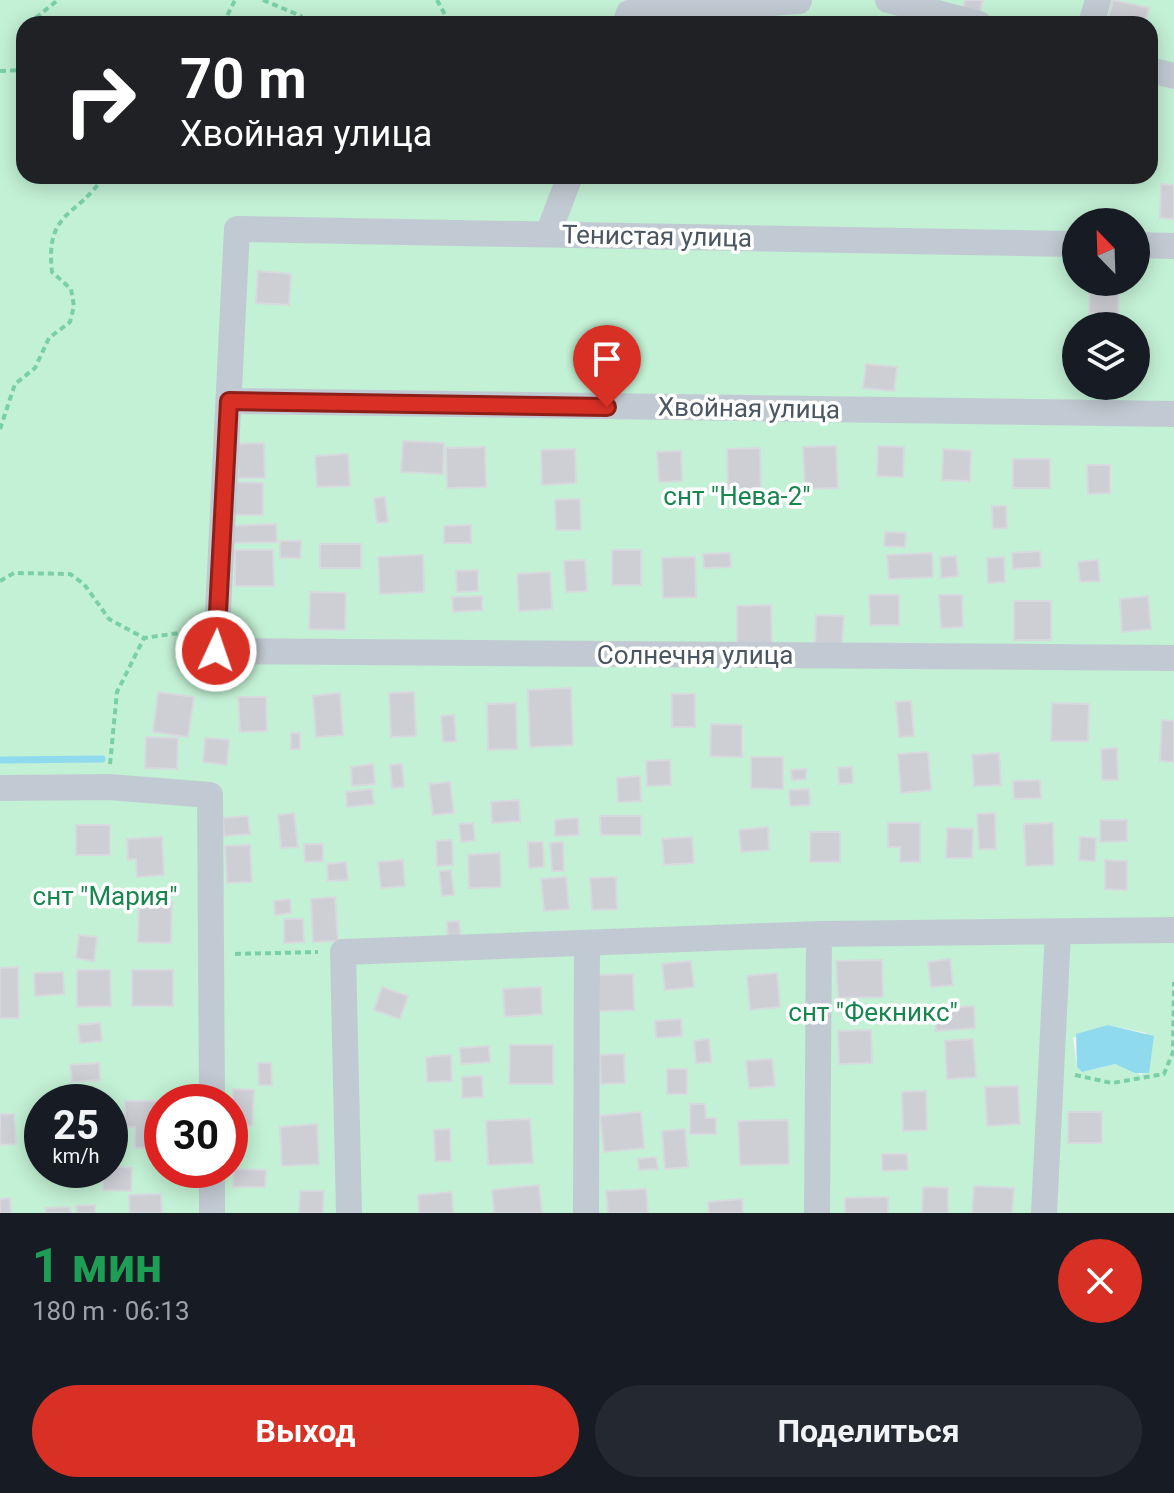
<!DOCTYPE html>
<html lang="ru">
<head>
<meta charset="utf-8">
<style>
  :root { --surface:#171b24; --page:#242831; --text:#f1f3f6; --muted:#9ea1a6; --accent:#d93025 }
  body { margin:0; font-family:Roboto,sans-serif; background:var(--page); color:var(--text); height:100vh; display:flex; flex-direction:column; font-size:30px; white-space:nowrap }
  * { box-sizing:border-box; margin:0 }
  p { font-size:26px; color:var(--muted) }
  .icon { flex:none; width:44px; height:44px; fill:none; stroke:currentColor; stroke-width:2; stroke-linecap:round; stroke-linejoin:round }
  .map { position:relative; height:1213px; overflow:hidden }
  .drawer { display:flex; flex-direction:column; background:var(--surface); flex:1 }
  .drawer>* { flex:none }
  .banner { position:absolute; left:16px; top:16px; width:1142px; height:168px; border-radius:24px; box-shadow:0 4px 20px #0003; background:#202124; color:#fff; overflow:hidden }
  .needle { width:52px; rotate:337deg }
  .buttons { position:absolute; left:1062px; top:208px; display:grid; gap:16px }
  .buttons a { display:grid; place-items:center; width:88px; height:88px; border-radius:50%; background:var(--surface); box-shadow:0 4px 20px #0003; font-size:40px }
  .speed { position:absolute; left:24px; top:1084px; display:flex; gap:16px; font-size:40px; font-weight:700; text-align:center }
  .speed>* { display:grid; place-content:center; width:104px; height:104px; border-radius:50%; background:var(--surface); box-shadow:0 4px 20px #0003; line-height:1 }
  .speed small { font-size:20px; font-weight:400 }
  .speed .limit { border:12px solid #d22; background:#fff; color:#111 }
  .pin { position:absolute; display:grid; place-items:center; width:68px; height:68px; color:#fff; margin:-82px -34px; border-radius:50% 50% 50% 0; rotate:-45deg; box-shadow:0 0 8px #0007 }
  .pin .icon { rotate:45deg }
  .me { position:absolute; width:88px; margin:-44px; rotate:3deg; stroke-linejoin:round; filter:drop-shadow(0 0 6px #0008) }
  .turn { display:flex; align-items:center; gap:28px; height:168px; padding:0 32px; font-size:36px }
  .turn .icon { width:104px; height:104px; stroke-width:2.5 }
  .turn b { display:block; font-size:56px; line-height:68px }
  .round { display:grid; place-items:center; flex:none; width:84px; height:84px; border-radius:42px; background:var(--page) }
  .headline { display:flex; align-items:center; justify-content:space-between; height:136px; padding:0 32px }
  h1 { font-size:48px; font-weight:700; line-height:60px; color:#1e9e55 }
  .primary-button { display:flex; gap:16px; margin-top:auto; padding:16px 32px }
  .primary-button a { flex:1; height:92px; border-radius:48px; background:var(--accent); color:#fff; font-size:32px; font-weight:700; line-height:92px; text-align:center }
  .primary-button a+a { background:var(--page); color:var(--text) }
  .map>svg:first-child { display:block }
  .green { fill:#c3f1d5; fill-rule:evenodd }
  .water { fill:#90daee }
  .lines { fill:none; stroke-linecap:round; stroke-linejoin:round }
  .stream { stroke:#90daee; stroke-width:7 }
  .building { fill:#cdcfd5; stroke:#d7d9de; stroke-width:2 }
  .path { stroke:#7ad0a6; stroke-width:4; stroke-dasharray:6 4; stroke-linecap:butt }
  .street { stroke:#c1cad2; stroke-width:26 }
  .route-casing { stroke:#8d1f18; stroke-width:20 }
  .route { stroke:#d93025; stroke-width:14 }
  .labels { text-anchor:middle; dominant-baseline:central; stroke-width:7; stroke-linejoin:round; paint-order:stroke }
  .street-label { font-size:26px; fill:#4a5661; stroke:#fff }
  .park-label { font-size:26px; fill:#17864f; stroke:#fff }
</style>
</head>
<body>
<div class="map">
<svg width="1174" height="1213" viewBox="0 0 1174 1213">
  <rect width="100%" height="100%" fill="#f5f3f3"/>
  <!-- green -->
  <path class="green" d="M0,0H1174V1213H0ZM24,24H1150V176H24ZM1076,222H1136V282H1076ZM1076,326H1136V386H1076ZM1108,1025L1146,1033L1142,1075L1115,1064L1082,1072L1077,1067L1073,1038ZM42,1102H110V1170H42ZM162,1102H230V1170H162Z"/>
  <!-- water -->
  <path class="water" d="M1108,1025L1154,1036L1149,1073H1135L1115,1064L1082,1072L1077,1067L1076,1034Z"/>
  <g class="lines">
    <!-- stream -->
    <path class="stream" d="M0,760L102,759"/>
  </g>
  <!-- building -->
  <path class="building" d="M965,0H983L980,12H961Z
    M1113,0L1149,8L1145,24H1107Z
    M1161,184L1174,185V219L1160,218Z
    M258,271L291,274L289,305L256,303Z
    M1090,288L1119,289L1118,314L1089,313Z
    M866,364L897,367L894,391L863,388Z
    M403,441L444,443L443,474L401,472Z
    M264,443L265,478H238L237,444Z
    M836,446L838,488L805,489L803,447Z
    M878,446L904,447L903,477L877,476Z
    M485,447L486,487L447,488L446,448Z
    M760,448L761,489L728,490L727,449Z
    M575,449L576,483L542,485L541,450Z
    M943,449L971,451L970,481L942,480Z
    M681,451L682,481L659,482L657,452Z
    M348,454L350,486L317,487L315,456Z
    M1013,459H1050V488H1013Z
    M1087,465H1110V493L1088,494Z
    M232,482L263,483V515H232Z
    M385,497L388,522L377,523L374,498Z
    M580,499L581,530H556L555,500Z
    M992,506H1006L1007,528L993,529Z
    M276,524L277,542L229,543V526Z
    M471,525V543H444V526Z
    M885,532L906,533L905,547L884,546Z
    M280,541H301L300,558H280Z
    M320,544H361V568H320Z
    M235,550H273L274,586H235Z
    M612,550H641V585H612Z
    M1040,551L1041,567L1013,569L1012,553Z
    M730,553L731,567L704,568L703,554Z
    M932,553L933,577L889,579L887,555Z
    M423,555L424,592L380,594L378,557Z
    M956,556L958,576L941,578L940,557Z
    M695,557L696,597L663,598L662,558Z
    M1004,557L1005,582L988,583L987,558Z
    M585,560L587,591L566,592L564,561Z
    M1098,560L1100,581L1080,582L1078,562Z
    M478,570V591L457,592L456,571Z
    M550,572L552,609L519,611L517,574Z
    M310,592L346,593L345,630L309,629Z
    M869,595H899V625H870Z
    M939,595H962L963,627L941,628Z
    M482,596V610L453,612L452,597Z
    M1148,596L1151,629L1122,632L1120,599Z
    M1014,601H1051V640H1014Z
    M771,605L772,644H737V606Z
    M816,615L844,616L842,644L815,643Z
    M571,688L573,745L530,747L528,690Z
    M158,692L194,697L188,737L153,732Z
    M414,692L416,736L391,737L389,693Z
    M340,693L343,735L316,737L313,696Z
    M672,694H695V727H672Z
    M238,697H266L267,731L240,732Z
    M911,701L914,736L899,737L896,702Z
    M516,703L517,749L488,750L487,704Z
    M1052,703L1089,704L1088,741H1051Z
    M454,715L456,741L443,742L441,716Z
    M1162,720L1174,721V762L1160,761Z
    M711,724L742,725V757L710,756Z
    M291,733H300V749H291Z
    M146,737L178,738L177,769L145,768Z
    M205,738L229,740L227,765L203,762Z
    M1117,748L1118,780H1102L1101,749Z
    M928,752L931,790L901,793L898,754Z
    M999,753L1001,785L974,786L972,755Z
    M751,757H783V789L751,788Z
    M670,760L671,785L647,786L646,761Z
    M373,764L375,784L352,786L351,767Z
    M402,764L404,787L392,788L390,765Z
    M852,767L853,783L839,784L838,768Z
    M806,769V779L792,780L791,770Z
    M640,776L641,801L618,802L617,778Z
    M1040,780L1041,798L1014,799L1013,781Z
    M450,782L454,813L433,815L429,784Z
    M372,789L374,804L347,807L346,792Z
    M809,789L810,805L790,806L789,790Z
    M519,800L520,821L492,823L491,802Z
    M294,813L298,847L281,848L278,815Z
    M995,813L996,849H979L977,814Z
    M248,816L250,834L224,836L223,818Z
    M600,816H641V835H601Z
    M578,818L579,835L555,836V820Z
    M1100,820H1127V841L1100,842Z
    M473,823L475,840L461,842L459,824Z
    M888,823H920V862H900V847H888Z
    M1053,823L1054,865L1026,866L1024,824Z
    M76,825H110V855H76Z
    M768,827L769,850L741,852L739,830Z
    M947,828L973,829L972,858H946Z
    M810,832H840V862H810Z
    M162,837L164,875L137,877L136,859L128,860L127,839Z
    M692,837L694,863L664,865L662,839Z
    M1080,837L1096,838L1095,861L1079,860Z
    M452,840L453,865L437,866L436,841Z
    M528,842H543L544,867L529,868Z
    M563,842L564,871H552L550,843Z
    M304,844H323V861L305,862Z
    M250,845L252,882L227,883L225,846Z
    M500,853L501,887L469,888L468,855Z
    M403,860L405,886L381,888L378,862Z
    M1105,860L1127,861V890L1105,889Z
    M346,862L348,880L328,881L327,864Z
    M451,870L454,895L442,896L439,871Z
    M566,877L569,909L544,911L541,879Z
    M616,877L617,909L592,910L590,878Z
    M335,897L338,941L313,942L311,899Z
    M290,899L291,913L275,915L274,901Z
    M139,902H172L171,943L138,942Z
    M284,919H303L304,942L284,943Z
    M459,921L461,939L448,940L447,922Z
    M79,935L97,937L94,961L76,958Z
    M950,959L953,985L931,987L928,962Z
    M882,960L883,997L838,998L836,961Z
    M691,961L694,987L665,990L662,964Z
    M18,967L19,1018H0V968Z
    M77,970H110L111,1006L77,1007Z
    M132,970H173V1006H132Z
    M63,972L64,994L35,996L34,973Z
    M777,973L780,1007L750,1010L747,976Z
    M633,974L634,1010L599,1011L598,975Z
    M382,987L408,996L400,1019L374,1010Z
    M541,987L542,1014L505,1017L503,989Z
    M974,1006L975,1028L936,1031L934,1009Z
    M681,1019L682,1036L656,1038L655,1021Z
    M100,1023L102,1041L80,1043L78,1025Z
    M871,1030L872,1063L839,1064L838,1031Z
    M709,1039L711,1062L696,1063L694,1041Z
    M973,1039L976,1077L947,1079L945,1041Z
    M510,1045H553V1084H509Z
    M489,1046L490,1062L461,1064L460,1048Z
    M624,1054L625,1083L601,1084L600,1055Z
    M451,1055L452,1081L427,1082L426,1057Z
    M772,1059L775,1086L749,1088L746,1061Z
    M99,1063L100,1080L72,1082L70,1065Z
    M258,1063H271L272,1085H259Z
    M667,1069H687V1094H667Z
    M482,1076L483,1097L462,1098V1077Z
    M1018,1086L1020,1124L987,1126L985,1087Z
    M233,1089L254,1090L252,1126L232,1125Z
    M926,1091L927,1130L903,1131L902,1092Z
    M75,1093L98,1094V1102H75Z
    M125,1101H158L159,1148H135V1127H125Z
    M690,1104H705L706,1118H716V1134H690Z
    M641,1112L644,1148L604,1152L600,1116Z
    M1068,1112H1102V1143H1068Z
    M0,1114H14L16,1144L0,1145Z
    M530,1119L533,1163L488,1165L486,1121Z
    M788,1120L789,1164L740,1165L738,1121Z
    M317,1124L319,1164L282,1166L280,1127Z
    M450,1129L451,1161H435L434,1130Z
    M685,1129L688,1167L665,1169L662,1131Z
    M882,1154H907L908,1170L882,1171Z
    M656,1157L658,1169L639,1170L638,1159Z
    M110,1166L132,1168L131,1191L103,1190L104,1170H110Z
    M234,1169L266,1170L265,1187H233Z
    M539,1185L542,1213H494L492,1190Z
    M974,1186L1014,1188L1012,1213H972Z
    M923,1187L948,1188V1213H922Z
    M646,1189L648,1213H608L606,1191Z
    M300,1191H324L323,1213H299Z
    M452,1192L453,1213H419L418,1195Z
    M161,1194L162,1213H130L129,1195Z
    M888,1197V1213H845V1198Z
    M10,1198L11,1213H0V1199Z
    M742,1199L743,1213H709L708,1202Z
    M95,1205V1213H77L76,1206Z
    M70,1207L71,1213H46V1208Z"/>
  <g class="lines">
    <!-- path -->
    <path class="path" d="M263,0L301,16L303,24
      M437,0L450,24
      M28,24L58,0
      M223,24L235,0
      M0,71L24,70
      M0,429L15,384L35,368L49,338L70,322L74,306L71,289L52,272C45,210 77,218 104,176
      M0,581L14,573L70,574L84,584L109,619L144,638L193,631
      M110,764L117,692L144,638
      M235,954L318,952
      M1075,1075L1112,1083L1164,1074L1173,1052L1174,982"/>
    <!-- street -->
    <path class="street" d="M888,0L979,24
      M625,24L629,13L799,1
      M1091,24L1098,0
      M1150,70L1174,76
      M548,234L570,176
      M1076,244L237,229L216,651L1174,658
      M1136,245L1174,246
      M229,401L1174,414
      M0,788L109,787L210,795L212,1102
      M212,1213V1170
      M349,1213L343,952L819,934L1174,930
      M586,1213L587,943
      M817,1213L819,934
      M1044,1213L1058,932"/>
  </g>
  <g class="lines">
    <!-- route casing -->
    <g class="route-casing">
      <path id="route" d="M216,651L229,401L607,407"/>
    </g>
    <!-- route -->
    <use href="#route" class="route"/>
  </g>
  <g class="labels">
    <!-- street labels -->
    <g class="street-label">
      <text transform="translate(657 236) rotate(1)">Тенистая улица</text>
      <text transform="translate(749 408) rotate(1)">Хвойная улица</text>
      <text x="695" y="655">Солнечня улица</text>
    </g>
    <!-- park labels -->
    <g class="park-label">
      <text x="737" y="496">снт "Нева-2"</text>
      <text x="105" y="896">снт "Мария"</text>
      <text x="873" y="1012">снт "Фекникс"</text>
    </g>
  </g>
</svg>
<div class="buttons">
<a><svg class="needle" viewBox="-14 -14 28 28"><path d="M0-13l5 13h-10z" fill="#e53935"/><path d="M0 13l5-13h-10z" fill="#9ea1a6"/></svg></a>
<a><svg class="icon" aria-label="layers" viewBox="0 0 24 24"><path d="M12 4l9 5-9 5-9-5zM3 14l9 5 9-5"/></svg></a>
</div>
<div class="speed"><div>25<small>km/h</small></div><div class="limit">30</div></div>
<div class="pin" style="left:607px;top:407px;background:#d93025"><svg class="icon" aria-label="arrive" viewBox="0 0 24 24"><path d="M6 21V4h12l-3 4 3 4H6"/></svg></div>
<svg class="me" style="left:216px;top:651px" viewBox="-20 -20 40 40"><circle r="17" fill="#d93025" stroke="#fff" stroke-width="3"/><path d="M0-11L8 9 0 5-8 9z" fill="#fff"/></svg>
<div class="banner">
<div class="turn"><svg class="icon" aria-label="right" viewBox="0 0 24 24"><path d="M7 20v-9h11M14 6l5 5-5 5"/></svg><div><b>70 m</b>Хвойная улица</div></div>
</div>
</div>
<section class="drawer">
<div class="headline"><div><h1>1 мин</h1><p>180 m · 06:13</p></div><a class="round" style="background:#d93025;color:#fff"><svg class="icon" aria-label="close" viewBox="0 0 24 24"><path d="M6 6l12 12M18 6L6 18"/></svg></a></div>
<div class="primary-button"><a>Выход</a><a>Поделиться</a></div>
</section>
</body>
</html>
